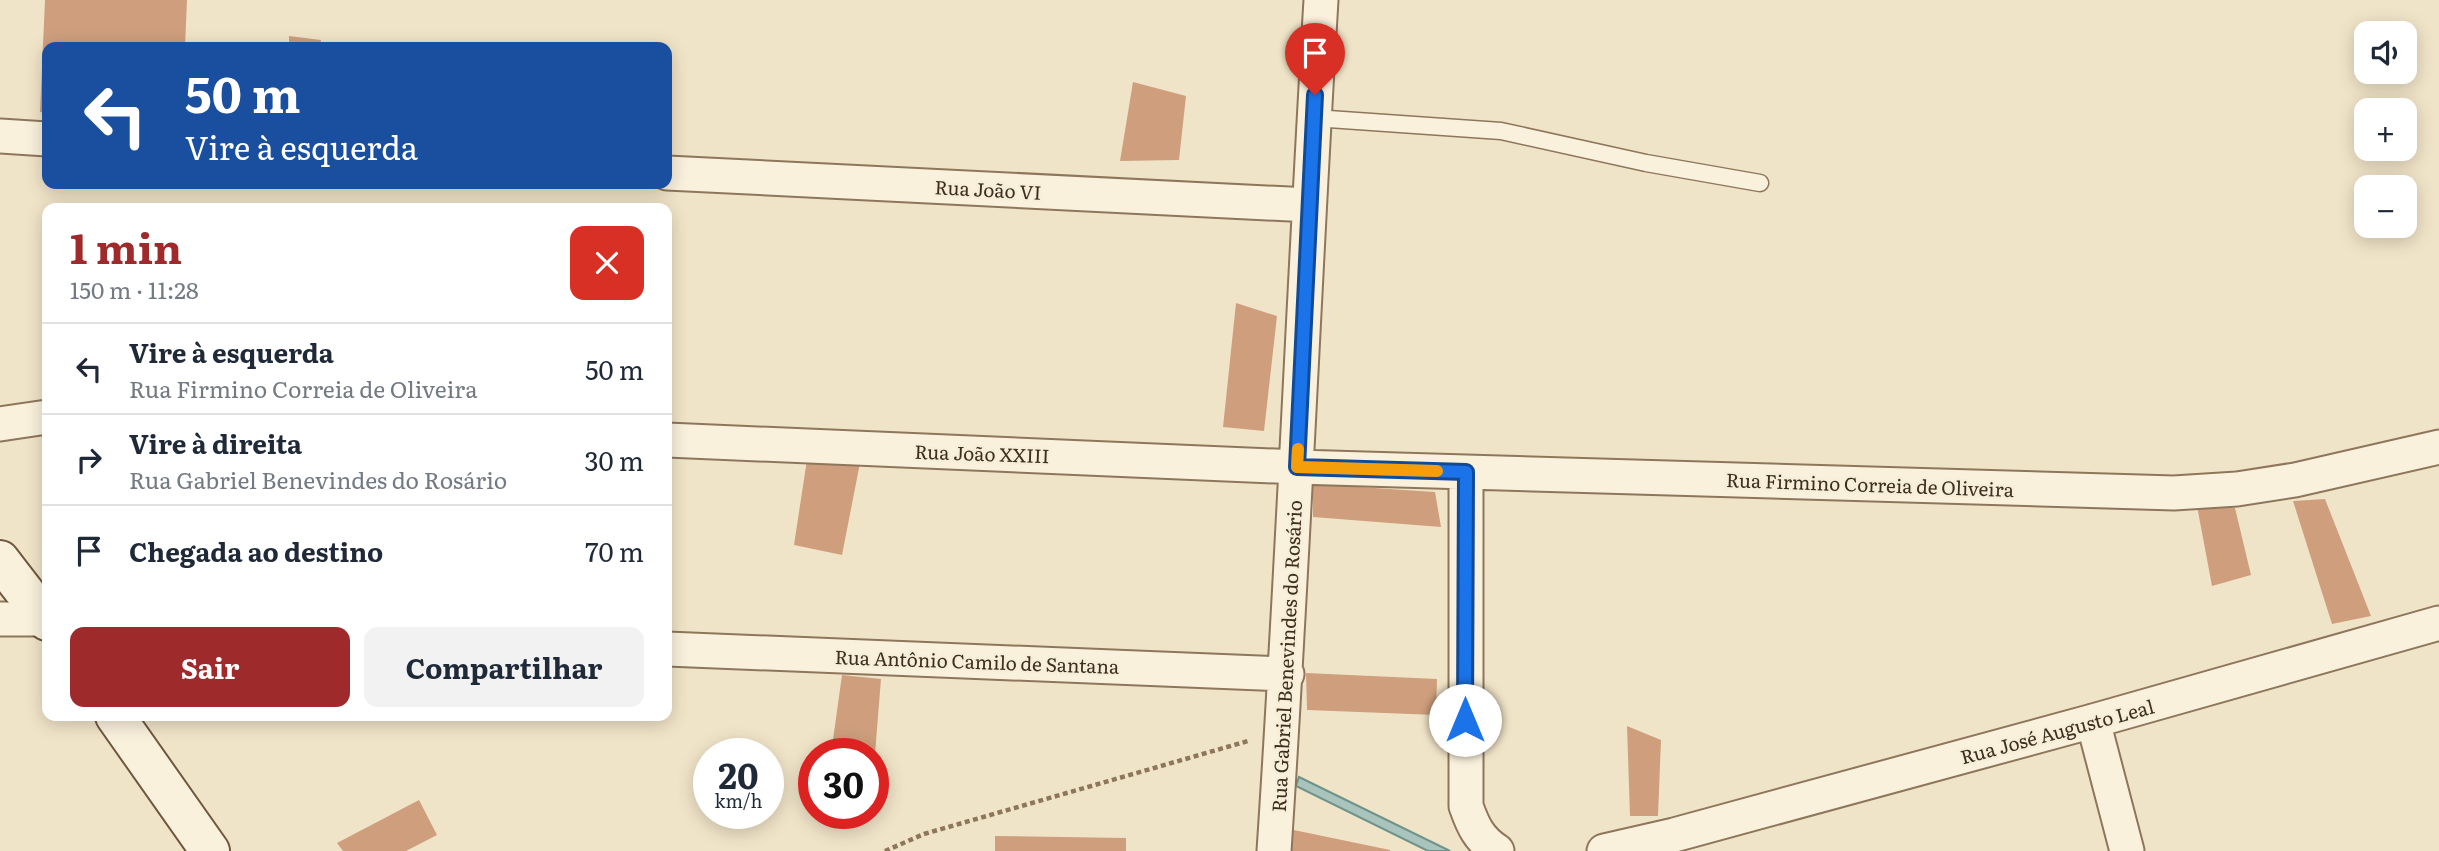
<!DOCTYPE html>
<html lang="pt">
<head>
<meta charset="utf-8">
<style>
  :root { --surface:#fff; --page:#f2f2f3; --text:#1f2937; --muted:#747a83; --line:#e0e1e3; --accent:#9e2a2b }
  body { margin:0; font-family:Literata,serif; background:var(--page); color:var(--text); height:100vh; display:flex; flex-direction:column; font-size:26px; white-space:nowrap }
  * { box-sizing:border-box; margin:0 }
  p { font-size:23px; color:var(--muted) }
  .icon { flex:none; width:38px; height:38px; fill:none; stroke:currentColor; stroke-width:2; stroke-linecap:round; stroke-linejoin:round }
  .map { position:relative; flex:1; overflow:hidden }
  .panel { position:absolute; left:42px; top:203px; width:630px; height:518px; display:flex; flex-direction:column; background:var(--surface); border-radius:14px; box-shadow:0 4px 18px #0003 }
  .panel>* { flex:none }
  .top-card { position:absolute; left:42px; top:42px; width:630px; height:147px; border-radius:14px; box-shadow:0 4px 18px #0003; background:#1a4fa0; color:#fff; overflow:hidden }
  .fabs { position:absolute; left:2354px; top:21px; display:grid; gap:14px }
  .fabs a { display:grid; place-items:center; width:63px; height:63px; border-radius:14px; background:var(--surface); box-shadow:0 4px 18px #0003; font-size:35px }
  .speed { position:absolute; left:693px; top:738px; display:flex; gap:14px; font-size:35px; font-weight:700; text-align:center }
  .speed>* { display:grid; place-content:center; width:91px; height:91px; border-radius:50%; background:var(--surface); box-shadow:0 4px 18px #0003; line-height:1 }
  .speed small { font-size:18px; font-weight:400 }
  .speed .limit { border:10px solid #d22; background:#fff; color:#111 }
  .pin { position:absolute; display:grid; place-items:center; width:60px; height:60px; color:#fff; margin:-72px -30px; border-radius:50% 50% 50% 0; rotate:-45deg; box-shadow:0 0 7px #0007 }
  .pin .icon { rotate:45deg }
  .me { position:absolute; width:77px; margin:-38px; rotate:0deg; stroke-linejoin:round; filter:drop-shadow(0 0 5px #0008) }
  .turn { display:flex; align-items:center; gap:24px; height:147px; padding:0 28px; font-size:32px }
  .turn .icon { width:91px; height:91px; stroke-width:2.5 }
  .turn b { display:block; font-size:49px; line-height:60px }
  .round { display:grid; place-items:center; flex:none; width:74px; height:74px; border-radius:14px; background:var(--page) }
  .summary { display:flex; align-items:center; justify-content:space-between; height:119px; padding:0 28px }
  h1 { font-size:42px; font-weight:700; line-height:52px; color:var(--accent) }
  .primary-button { display:flex; gap:14px; margin-top:auto; padding:14px 28px }
  .primary-button a { flex:1; height:80px; border-radius:14px; background:var(--accent); color:#fff; font-size:28px; font-weight:700; line-height:80px; text-align:center }
  .primary-button a+a { background:var(--page); color:var(--text) }
  ul { padding:0; list-style:none }
  li { display:flex; align-items:center; gap:21px; height:91px; padding:0 28px; border-top:2px solid var(--line) }
  li div { flex:1 }
  li b { display:block; font-size:26px }
  li em { font-style:normal }
  .map>svg:first-child { display:block }
  .water { fill:#a9c4bc; stroke:#6f938a; stroke-width:2 }
  .building { fill:#cf9f7d }
  .lines { fill:none; stroke-linecap:round; stroke-linejoin:round }
  .service-casing { stroke:#8d765c; stroke-width:19 }
  .minor-casing { stroke:#8d765c; stroke-width:37 }
  .secondary-casing { stroke:#6f573f; stroke-width:42 }
  .path { stroke:#8d765c; stroke-width:4.5; stroke-dasharray:5 3.5; stroke-linecap:butt }
  .service { stroke:#faf1dc; stroke-width:16 }
  .minor { stroke:#faf1dc; stroke-width:33 }
  .secondary { stroke:#faf1dc; stroke-width:38 }
  .route-casing { stroke:#114b97; stroke-width:18 }
  .route { stroke:#1a73e8; stroke-width:12 }
  .slow { stroke:#f59e0b; stroke-width:12 }
  .labels { text-anchor:middle; dominant-baseline:central; stroke-width:5; stroke-linejoin:round; paint-order:stroke }
  .street-label { font-size:19px; fill:#3d2e20; stroke:#f7eed8 }
</style>
</head>
<body>
<div class="map">
<svg width="2439" height="851" viewBox="0 0 2439 851">
  <rect width="100%" height="100%" fill="#f0e4c8"/>
  <!-- water -->
  <path class="water" d="M1299,777L1450,851H1428L1296,786Z"/>
  <!-- building -->
  <path class="building" d="M45,0H187L185,47H47V113L40,112Z
    M289,36L321,40L320,47H289Z
    M1133,82L1186,96L1179,160L1120,161Z
    M1236,303L1277,316L1264,431L1223,427Z
    M808,453L860,463L842,555L794,545Z
    M1313,484L1435,492L1441,527L1313,517Z
    M2325,499L2371,616L2332,624L2293,501Z
    M2197,506L2235,508L2251,575L2212,586Z
    M1306,673L1437,679L1436,715L1307,710Z
    M842,675L881,679L875,754H831Z
    M1627,726L1661,740L1658,816H1630Z
    M419,800L437,835L406,851H343L337,843Z
    M1289,829L1390,850V851H1287Z
    M995,836L1126,838V851H995Z"/>
  <g class="lines">
    <!-- service casing -->
    <g class="service-casing">
      <path id="service" d="M1314,118L1501,131L1646,163L1760,183"/>
    </g>
    <!-- minor casing -->
    <g class="minor-casing">
      <path id="minor" d="M0,136L47,139
        M667,173L1309,205
        M0,424L47,417
        M667,440L1297,467L2174,493L2237,489L2295,480L2439,447
        M1466,472V806C1473,826 1479,839 1497,851
        M0,619H46
        M667,649L1287,674
        M2093,721L2127,851
        M1274,851C1293,567 1304,284 1321,0
        M1604,851L1674,835L2093,721L2439,623"/>
    </g>
    <!-- secondary casing -->
    <g class="secondary-casing">
      <path id="secondary" d="M0,560L47,621
        M115,716L210,851"/>
    </g>
    <!-- path -->
    <path class="path" d="M885,851L924,834L1248,741"/>
    <!-- service -->
    <use href="#service" class="service"/>
    <!-- minor -->
    <use href="#minor" class="minor"/>
    <!-- secondary -->
    <use href="#secondary" class="secondary"/>
  </g>
  <g class="lines">
    <!-- route casing -->
    <g class="route-casing">
      <path id="route" d="M1315,95L1297,467L1466,472L1465,720"/>
    </g>
    <!-- route -->
    <use href="#route" class="route"/>
    <!-- slow -->
    <path class="slow" d="M1298,449L1297,467L1437,471"/>
  </g>
  <g class="labels">
    <!-- street labels -->
    <g class="street-label">
      <text transform="translate(988 189) rotate(3)">Rua João VI</text>
      <text transform="translate(982 453) rotate(2)">Rua João XXIII</text>
      <text transform="translate(1870 484) rotate(2)">Rua Firmino Correia de Oliveira</text>
      <text transform="translate(1286 656) rotate(-87)">Rua Gabriel Benevindes do Rosário</text>
      <text transform="translate(977 661) rotate(2)">Rua Antônio Camilo de Santana</text>
      <text transform="translate(2057 731) rotate(-15)">Rua José Augusto Leal</text>
    </g>
  </g>
</svg>
<div class="fabs">
<a><svg class="icon" aria-label="sound" viewBox="0 0 24 24"><path d="M4 9h4l5-4v14l-5-4H4zM17 9q2 3 0 6"/></svg></a>
<a>+</a>
<a>−</a>
</div>
<div class="speed"><div>20<small>km/h</small></div><div class="limit">30</div></div>
<div class="pin" style="left:1315px;top:95px;background:#d93025"><svg class="icon" aria-label="arrive" viewBox="0 0 24 24"><path d="M6 21V4h12l-3 4 3 4H6"/></svg></div>
<svg class="me" style="left:1465px;top:720px" viewBox="-20 -20 40 40"><circle r="19" fill="#fff"/><path d="M0-13L10 11 0 6-10 11z" fill="#1a73e8"/></svg>
<div class="top-card">
<div class="turn"><svg class="icon" aria-label="left" viewBox="0 0 24 24"><path d="M17 20v-9H6M10 6l-5 5 5 5"/></svg><div><b>50 m</b>Vire à esquerda</div></div>
</div>
<section class="panel">
<div class="summary"><div><h1>1 min</h1><p>150 m · 11:28</p></div><a class="round" style="background:#d93025;color:#fff"><svg class="icon" aria-label="close" viewBox="0 0 24 24"><path d="M6 6l12 12M18 6L6 18"/></svg></a></div>
<ul>
<li><svg class="icon" aria-label="left" viewBox="0 0 24 24"><path d="M17 20v-9H6M10 6l-5 5 5 5"/></svg><div><b>Vire à esquerda</b><p>Rua Firmino Correia de Oliveira</p></div><em>50 m</em></li>
<li><svg class="icon" aria-label="right" viewBox="0 0 24 24"><path d="M7 20v-9h11M14 6l5 5-5 5"/></svg><div><b>Vire à direita</b><p>Rua Gabriel Benevindes do Rosário</p></div><em>30 m</em></li>
<li><svg class="icon" aria-label="arrive" viewBox="0 0 24 24"><path d="M6 21V4h12l-3 4 3 4H6"/></svg><div><b>Chegada ao destino</b></div><em>70 m</em></li>
</ul>
<div class="primary-button"><a>Sair</a><a>Compartilhar</a></div>
</section>
</div>
</body>
</html>
